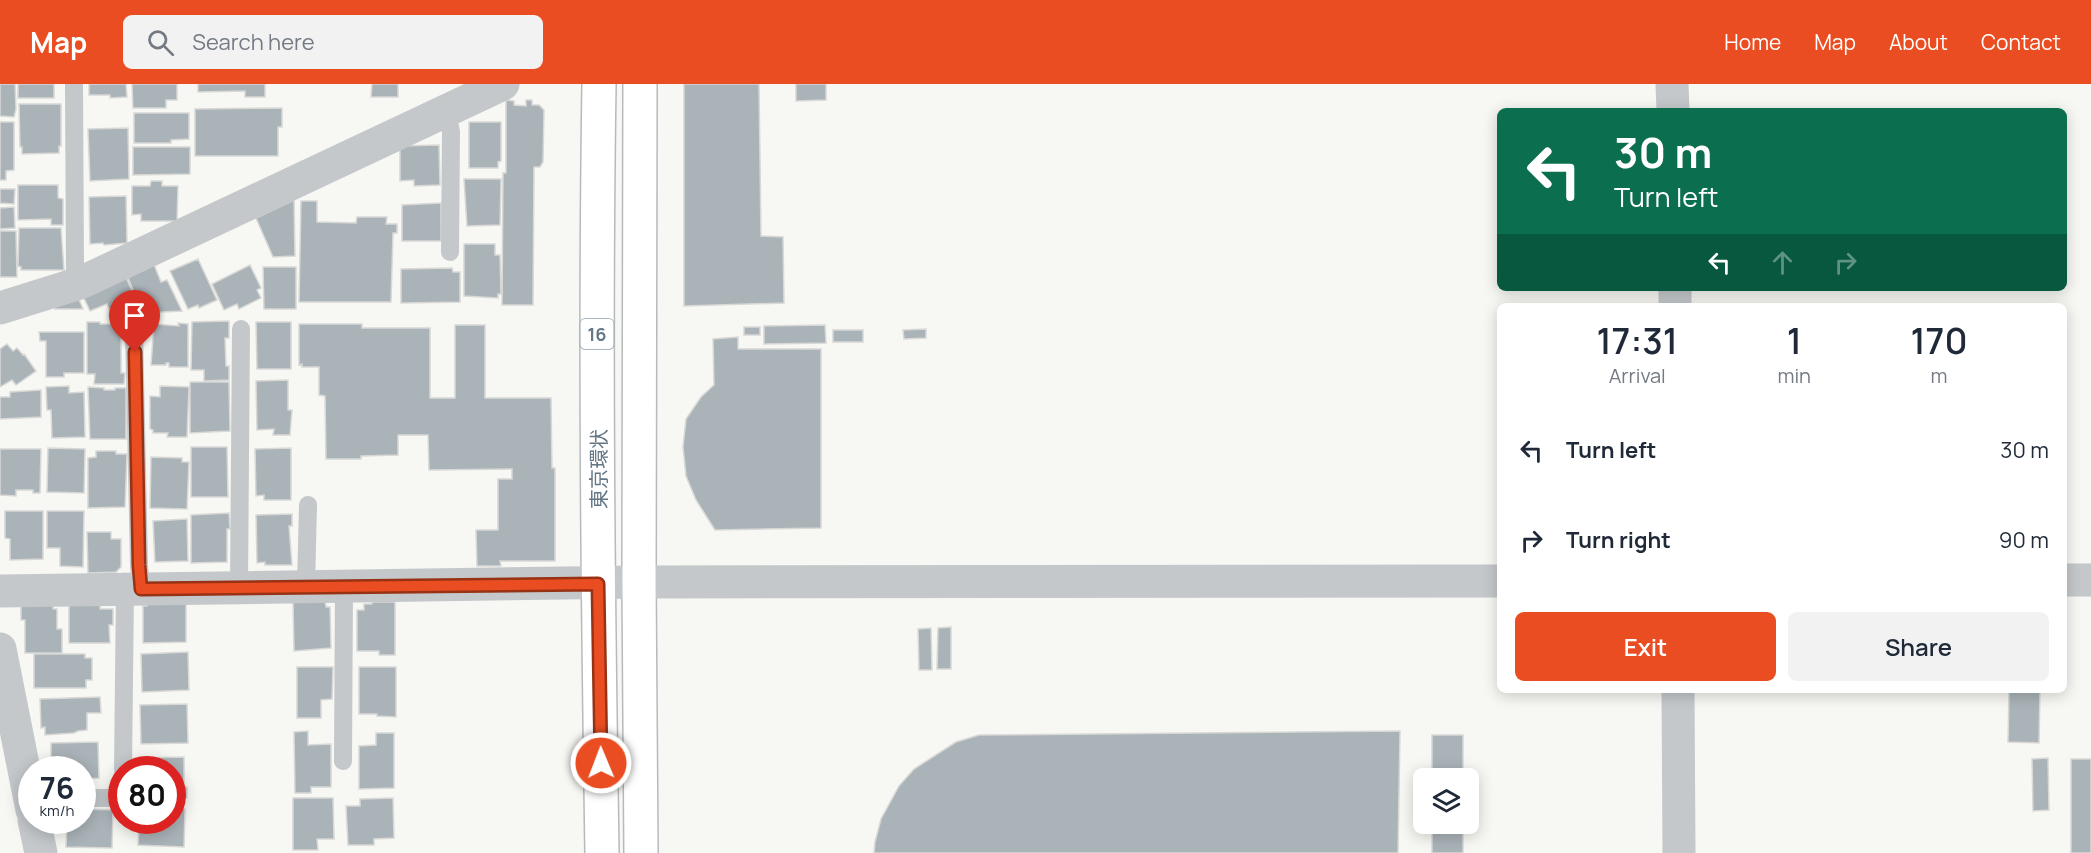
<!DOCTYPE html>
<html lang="en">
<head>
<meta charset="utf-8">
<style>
  :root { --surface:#fff; --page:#f2f2f3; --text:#1f2937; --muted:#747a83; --accent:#e94d21 }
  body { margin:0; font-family:Manrope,"Noto Sans JP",sans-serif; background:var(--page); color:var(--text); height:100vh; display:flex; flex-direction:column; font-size:22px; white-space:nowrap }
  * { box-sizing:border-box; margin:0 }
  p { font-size:20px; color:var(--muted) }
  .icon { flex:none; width:33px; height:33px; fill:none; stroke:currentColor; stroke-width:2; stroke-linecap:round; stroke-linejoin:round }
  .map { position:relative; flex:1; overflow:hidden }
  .details { position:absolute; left:1497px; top:219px; width:570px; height:390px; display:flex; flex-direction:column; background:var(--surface); border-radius:9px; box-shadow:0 3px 15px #0003 }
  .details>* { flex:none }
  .hud { position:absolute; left:1497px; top:24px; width:570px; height:183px; border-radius:9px; box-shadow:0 3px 15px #0003; background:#0b6e4f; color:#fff; overflow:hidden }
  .tools { position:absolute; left:1413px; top:684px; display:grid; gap:12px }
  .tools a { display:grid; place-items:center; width:66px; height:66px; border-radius:9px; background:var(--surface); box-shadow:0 3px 15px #0003; font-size:30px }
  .speed { position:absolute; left:18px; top:672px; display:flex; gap:12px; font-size:30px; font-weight:700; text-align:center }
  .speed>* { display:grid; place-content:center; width:78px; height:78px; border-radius:50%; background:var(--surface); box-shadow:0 3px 15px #0003; line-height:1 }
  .speed small { font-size:15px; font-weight:400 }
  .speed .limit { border:9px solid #d22; background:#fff; color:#111 }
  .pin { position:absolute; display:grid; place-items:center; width:51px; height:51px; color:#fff; margin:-62px -26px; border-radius:50% 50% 50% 0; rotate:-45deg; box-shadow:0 0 6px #0007 }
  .pin .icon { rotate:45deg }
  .me { position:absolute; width:66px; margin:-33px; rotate:359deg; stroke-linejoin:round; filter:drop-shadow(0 0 4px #0008) }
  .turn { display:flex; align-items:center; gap:21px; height:126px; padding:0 18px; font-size:27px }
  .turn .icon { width:78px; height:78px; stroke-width:2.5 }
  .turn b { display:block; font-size:42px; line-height:51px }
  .lanes { display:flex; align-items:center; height:57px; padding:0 18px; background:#0003; justify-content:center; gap:30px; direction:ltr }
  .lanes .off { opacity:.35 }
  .eta { display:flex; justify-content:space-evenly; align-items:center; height:102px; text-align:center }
  .eta b { font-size:36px; font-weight:600; line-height:42px }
  .button { display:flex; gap:12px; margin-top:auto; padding:12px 18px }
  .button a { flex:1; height:69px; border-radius:9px; background:var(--accent); color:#fff; font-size:24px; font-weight:600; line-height:69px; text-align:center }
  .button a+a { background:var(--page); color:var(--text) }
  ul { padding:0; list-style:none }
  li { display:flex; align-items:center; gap:18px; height:90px; padding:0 18px }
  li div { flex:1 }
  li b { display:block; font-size:22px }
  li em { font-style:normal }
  header { display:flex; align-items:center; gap:36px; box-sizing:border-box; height:84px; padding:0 30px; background:var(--accent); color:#fff }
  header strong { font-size:28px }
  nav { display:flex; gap:33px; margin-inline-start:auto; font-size:21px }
  .search { width:420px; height:54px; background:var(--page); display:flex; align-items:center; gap:15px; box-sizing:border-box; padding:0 21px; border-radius:9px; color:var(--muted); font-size:22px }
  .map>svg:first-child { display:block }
  .building { fill:#aab3b8; stroke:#d8d8d6; stroke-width:1.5 }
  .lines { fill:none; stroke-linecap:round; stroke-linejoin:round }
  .trunk-casing { stroke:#b6babd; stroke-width:36 }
  .service { stroke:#c4c8cb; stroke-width:18 }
  .minor { stroke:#c4c8cb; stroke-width:33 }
  .tertiary { stroke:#c4c8cb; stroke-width:33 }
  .trunk { stroke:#fff; stroke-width:33 }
  .route-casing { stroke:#973215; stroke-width:15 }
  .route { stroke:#e94d21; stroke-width:10 }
  .labels { text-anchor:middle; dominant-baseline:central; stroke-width:6; stroke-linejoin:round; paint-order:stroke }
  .shield { fill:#fff; stroke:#92a0aa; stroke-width:1.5 }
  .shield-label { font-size:18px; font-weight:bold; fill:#647785 }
  .street-label { font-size:20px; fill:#647785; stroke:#fff }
</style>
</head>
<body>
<header>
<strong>Map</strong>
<div class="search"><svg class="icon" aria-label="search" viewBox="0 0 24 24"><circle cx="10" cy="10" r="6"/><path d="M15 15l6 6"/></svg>Search here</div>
<nav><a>Home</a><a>Map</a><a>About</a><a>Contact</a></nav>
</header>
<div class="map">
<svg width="2091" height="769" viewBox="0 0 2091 769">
  <rect width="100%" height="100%" fill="#f7f7f3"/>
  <!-- building -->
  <path class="building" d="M0,0H15L16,25L14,33L0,32Z
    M18,0H54V14H18Z
    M89,0H126L127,13L110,14V11H89Z
    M132,0H177V16H166V24H133Z
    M198,0H265V13H245V7L198,8Z
    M372,0H398V13H371Z
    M684,0H759L761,152L783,153L784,219L684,222Z
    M796,0H826V16L796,17Z
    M506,16L514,17V21L526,22V16H532V21H539L544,26L543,78L540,83H534L533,221H502L503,89H506Z
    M19,20H61V62H59V69L22,70V63H20Z
    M282,24V43H278V72H195V25Z
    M134,29H189V55L171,56V59H134Z
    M0,38H14V86L6,87V96H0Z
    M469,38H501V77L498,78V84H469Z
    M128,44L129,95L90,97L88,45Z
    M439,61L440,101L414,102V96L400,97V62Z
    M133,63H190V90L133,91Z
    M464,95H501L500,141L467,142Z
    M151,97H162V102H178L177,137H141V130L132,131V102H150Z
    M18,101H58V114L63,115V141H51V135L18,136Z
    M0,105H15L14,120L0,119Z
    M126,112L127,159L104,161L103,159L90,160L89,113Z
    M294,116L295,172L273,173L256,134Z
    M301,117H317V138L356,139L357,133H387L386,140H397V149H393L391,218H299Z
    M441,119V157H402V121Z
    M14,123L15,144L0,145V124Z
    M19,144H61L64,186H21V183L18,182Z
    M0,147H16L17,193H0Z
    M464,160H495V171H500L501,210H498V214L464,212Z
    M198,175L217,216L199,224L198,221L188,225L170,187Z
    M153,178L161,198L167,196L182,227L143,229L128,194Z
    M250,181L261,204L257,206L261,214L239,225L237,220L224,226L212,200Z
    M263,183H296V225H264Z
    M452,184L453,188H460V218L401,219V185Z
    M125,190L137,220L123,227L119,222L109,225L107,220L90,227L82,210Z
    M78,213L83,225H55L54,222Z
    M229,237V254H225L226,282H229V296L204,297V286H191L192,238Z
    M87,238H100V240H127V256L121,255V289H125L124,300H94L95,290H87Z
    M256,238H291V285H257Z
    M178,239L188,240V283H169V279H166V281H151L154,240L179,242Z
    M299,240H362V244H430V314H455V241H485V314H551L552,384H555V477H500L501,482H477L476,446H498V395H512V385L429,386L428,351H398V371L361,372V375H326L325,312L319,311V283H302V280L299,281Z
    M825,241L826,259L764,260V242Z
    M744,243H760V251H744Z
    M926,245V254L904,255L903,246Z
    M833,246H863V258H833Z
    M39,248H84V289H64V293H46V257H40Z
    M738,253V265H821V444L715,446L696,416L686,392L683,363L686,335L701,313L714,301L713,255Z
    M7,260L13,267L17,264L23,271L24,270L36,287L16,301L12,296L0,303V265Z
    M288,296V326H292L290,351H273L274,345L257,346L256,297Z
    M190,298H229L230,347L190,349Z
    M69,302V309L84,308L85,353L52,354L51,326H47L46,303Z
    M160,302L189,303L187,353H167L168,349H153V346L150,345V312L160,313Z
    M88,303L104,304V306H115V304H126V355H90Z
    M41,306V333L0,335V313H10V308Z
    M191,363H227L228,413H191Z
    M48,364L85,365L84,409L47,408Z
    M291,364V416H264V411L256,412L255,365Z
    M0,365H41L40,409H33V406H16V412L0,411Z
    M96,367H116V370H127L125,423L88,424V374L96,373Z
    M151,373L182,374V378H189L187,425L150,424Z
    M5,427H43V475L10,476V455L5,454Z
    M47,427H84L83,483L60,482V464H47Z
    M229,429L230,445H227V478L191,479V431Z
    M292,430V442H289L292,481H265V478L257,479L256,431Z
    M187,435L188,477L155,478L153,437Z
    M87,448H111V455H121V483L116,488L88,489Z
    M100,515V525H113V541H109L110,559H69V516Z
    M147,516H186V558L143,559V522H147Z
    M325,516L326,523H330L331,564L294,567L293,518Z
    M372,518H395V571H379V567H357V526H364V520H372Z
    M53,519V525H57V545H62V569H25V536H21V522Z
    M951,543V585H937L938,544Z
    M931,544L932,586H919L918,545Z
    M188,568L189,606L142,608L141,570Z
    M34,570H85V574H92V596H86V604H34Z
    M297,583H333L332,615L321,616V634H297Z
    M359,583H396V633L377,632V630H359Z
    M2009,606H2040L2039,659L2008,658Z
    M100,613L101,629H87V646L78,647L74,649L45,651V643L41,644L40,615Z
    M187,620L188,659L141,660L140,621Z
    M308,647V661L331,660V703H311V709H295L294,648Z
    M1400,647L1398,769H874L875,758L881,735L899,702L914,685L956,658L979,651Z
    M376,649H394V704L359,705V662L376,661Z
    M1432,651H1463V694H1432Z
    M98,658L99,694L82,695V686H51V659Z
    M184,673V703H187V714H172V686H141V674Z
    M2048,674L2049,726L2033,727L2032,675Z
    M2071,675H2091V769H2071Z
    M293,714H333L334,755H317L318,766H293Z
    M393,714L394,754L374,755V761H348L346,722H360V715Z
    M82,725L113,726L112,764L66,763L67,736H82Z
    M172,725H185L184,763L138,761L139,736H172Z
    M1432,740H1463V769H1432Z"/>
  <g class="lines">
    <!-- trunk casing -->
    <g class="trunk-casing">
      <path id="trunk" d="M599,0C595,256 598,513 602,769
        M640,0L639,498L641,769"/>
    </g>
    <!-- service -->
    <path class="service" d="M74,0L75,185L80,199
      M447,27L451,48L450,168
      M134,245L139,481L141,505
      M306,503L308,421
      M239,504L241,245
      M343,677L344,502
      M123,686L125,505
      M82,714H122"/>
    <!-- minor -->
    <path class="minor" d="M1672,0L1673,27
      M1675,204V222
      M0,224L80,199L110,185L503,0
      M0,507L639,498
      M0,565L32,726
      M1678,606L1679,769
      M34,736L41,769"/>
    <!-- tertiary -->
    <path class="tertiary" d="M2064,496H2091
      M639,498L1500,497"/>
    <!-- trunk -->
    <use href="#trunk" class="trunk"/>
  </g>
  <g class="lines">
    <!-- route casing -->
    <g class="route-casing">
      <path id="route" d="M135,268L139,481L141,505L598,500L601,679"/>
    </g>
    <!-- route -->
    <use href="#route" class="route"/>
  </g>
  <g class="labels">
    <!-- shield labels -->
    <rect class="shield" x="580.5" y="235" width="33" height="30" rx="4.5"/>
    <g class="shield-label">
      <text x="597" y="250">16</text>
    </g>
    <!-- street labels -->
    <g class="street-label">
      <text transform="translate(598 385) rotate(-90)">東京環状</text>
    </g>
  </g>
</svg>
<div class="tools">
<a><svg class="icon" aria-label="layers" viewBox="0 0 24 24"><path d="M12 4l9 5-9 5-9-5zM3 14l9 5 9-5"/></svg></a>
</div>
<div class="speed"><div>76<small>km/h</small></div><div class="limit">80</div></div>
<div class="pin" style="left:135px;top:268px;background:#d93025"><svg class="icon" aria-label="arrive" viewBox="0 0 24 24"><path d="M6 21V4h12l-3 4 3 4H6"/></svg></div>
<svg class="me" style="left:601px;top:679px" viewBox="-20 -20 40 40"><circle r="17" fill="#e94d21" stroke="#fff" stroke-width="3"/><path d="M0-11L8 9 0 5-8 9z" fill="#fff"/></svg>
<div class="hud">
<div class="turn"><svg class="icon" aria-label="left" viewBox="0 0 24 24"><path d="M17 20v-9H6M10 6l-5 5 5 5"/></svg><div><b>30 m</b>Turn left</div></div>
<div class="lanes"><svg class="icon" aria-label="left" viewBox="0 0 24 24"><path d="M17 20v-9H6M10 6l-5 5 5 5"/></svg><svg class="icon off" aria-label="ahead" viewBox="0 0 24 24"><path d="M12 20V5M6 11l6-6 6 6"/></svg><svg class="icon off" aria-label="right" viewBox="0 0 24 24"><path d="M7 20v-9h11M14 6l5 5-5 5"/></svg></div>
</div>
<section class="details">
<div class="eta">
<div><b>17:31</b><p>Arrival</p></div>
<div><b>1</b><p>min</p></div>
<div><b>170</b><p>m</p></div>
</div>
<ul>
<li><svg class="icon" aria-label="left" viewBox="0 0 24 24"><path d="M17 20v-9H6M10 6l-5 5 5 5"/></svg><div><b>Turn left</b></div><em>30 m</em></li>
<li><svg class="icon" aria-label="right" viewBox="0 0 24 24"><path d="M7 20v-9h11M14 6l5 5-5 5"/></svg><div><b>Turn right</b></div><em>90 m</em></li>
</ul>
<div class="button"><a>Exit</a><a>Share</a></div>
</section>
</div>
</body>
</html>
